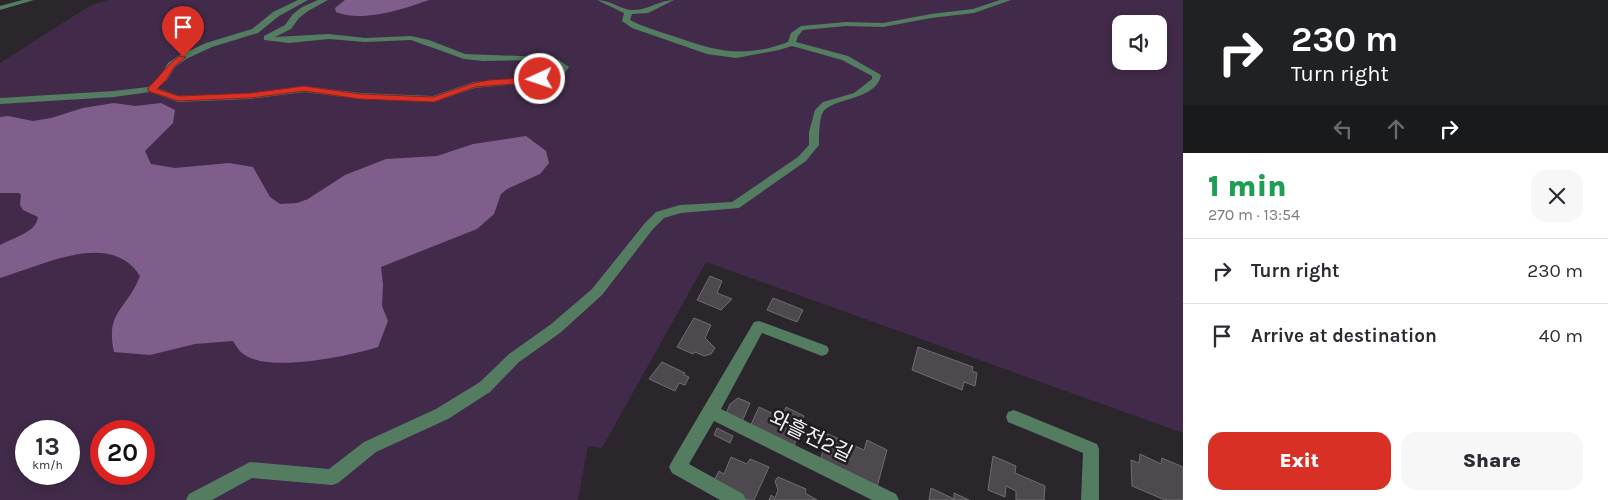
<!DOCTYPE html>
<html lang="en">
<head>
<meta charset="utf-8">
<style>
  :root { --surface:#fff; --page:#f7f7f7; --text:#2b2b33; --muted:#7c7c81; --line:#e1e1e2; --accent:#d93025 }
  body { margin:0; font-family:Karla,"Noto Sans KR",sans-serif; background:var(--page); color:var(--text); height:100vh; display:flex; flex-direction:column; font-size:19px; white-space:nowrap }
  * { box-sizing:border-box; margin:0 }
  p { font-size:16px; color:var(--muted) }
  .icon { flex:none; width:28px; height:28px; fill:none; stroke:currentColor; stroke-width:2; stroke-linecap:round; stroke-linejoin:round }
  .map { position:relative; flex:1; overflow:hidden }
  .drawer { display:flex; flex-direction:column; background:var(--surface); width:425px }
  .drawer>* { flex:none }
  .top-card { background:#202124; color:#fff; overflow:hidden }
  .tools { position:absolute; left:1112px; top:15px; display:grid; gap:10px }
  .tools a { display:grid; place-items:center; width:55px; height:55px; border-radius:10px; background:var(--surface); box-shadow:0 2px 12px #0003; font-size:25px }
  .speed { position:absolute; left:15px; top:420px; display:flex; gap:10px; font-size:25px; font-weight:700; text-align:center }
  .speed>* { display:grid; place-content:center; width:65px; height:65px; border-radius:50%; background:var(--surface); box-shadow:0 2px 12px #0003; line-height:1 }
  .speed small { font-size:12px; font-weight:400 }
  .speed .limit { border:8px solid #d22; background:#fff; color:#111 }
  .pin { position:absolute; display:grid; place-items:center; width:42px; height:42px; color:#fff; margin:-51px -21px; border-radius:50% 50% 50% 0; rotate:-45deg; box-shadow:0 0 5px #0007 }
  .pin .icon { rotate:45deg }
  .me { position:absolute; width:55px; margin:-28px; rotate:267deg; stroke-linejoin:round; filter:drop-shadow(0 0 4px #0008) }
  .turn { display:flex; align-items:center; gap:18px; height:105px; padding:0 25px; font-size:22px }
  .turn .icon { width:65px; height:65px; stroke-width:2.5 }
  .turn b { display:block; font-size:35px; line-height:42px }
  .lanes { display:flex; align-items:center; height:48px; padding:0 25px; background:#0003; justify-content:center; gap:25px; direction:ltr }
  .lanes .off { opacity:.35 }
  .round { display:grid; place-items:center; flex:none; width:52px; height:52px; border-radius:15px; background:var(--page) }
  .headline { display:flex; align-items:center; justify-content:space-between; height:85px; padding:0 25px }
  h1 { font-size:30px; font-weight:800; line-height:38px; color:#1e9e55 }
  .primary-button { display:flex; gap:10px; margin-top:auto; padding:10px 25px }
  .primary-button a { flex:1; height:58px; border-radius:15px; background:var(--accent); color:#fff; font-size:20px; font-weight:800; line-height:58px; text-align:center }
  .primary-button a+a { background:var(--page); color:var(--text) }
  ul { padding:0; list-style:none }
  li { display:flex; align-items:center; gap:15px; height:65px; padding:0 25px; border-top:1px solid var(--line) }
  li div { flex:1 }
  li b { display:block; font-size:19px }
  li em { font-style:normal }
  main { display:flex; flex:1; min-height:0 }
  .map>svg:first-child { display:block }
  .green { fill:#422b4a; fill-rule:evenodd }
  .water { fill:#805e8c }
  .building { fill:#4d494e; stroke:#706c72 }
  .lines { fill:none; stroke-linecap:round; stroke-linejoin:round }
  .minor { fill:#537c60; fill-rule:evenodd }
  .route { fill:#d93025; stroke:#8d1f18 }
  .labels { text-anchor:middle; dominant-baseline:central; stroke-width:5; stroke-linejoin:round; paint-order:stroke }
  .near-street-label { font-size:21px; fill:#f3f1f4; stroke:#201d21 }
</style>
</head>
<body>
<main>
<div class="map">
<svg width="1183" height="500" viewBox="0 0 1183 500">
  <rect width="100%" height="100%" fill="#2a262b"/>
  <!-- green -->
  <path class="green" d="M108,0H1183V433L706,262L602,448L588,446L578,500H0V63L91,5ZM1121,24H1159V61H1121ZM26,431H69V474H26ZM101,431H144V474H101Z"/>
  <!-- water -->
  <path class="water" d="M345,0H429C404,9 361,23 336,12L335,8Z
    M114,103L135,106L161,103L175,110L173,123L145,151L151,164L175,168L229,163L253,167L270,197L280,204L297,203L308,199L345,175L386,159L437,156L473,144L526,136L546,151L549,163L540,174L507,189L501,194L494,214L477,229L381,267L383,284L382,306L388,321L378,347C349,356 267,374 242,353C238,350 236,345 233,341L195,344L150,355L114,352C105,311 127,310 140,276C111,229 41,266 0,278V245C12,238 36,233 38,217L23,210L20,205L21,195L19,193H0V117L8,116L33,121L51,118L83,108Z"/>
  <!-- building -->
  <path class="building" d="M710,276L722,281L717,293L732,299L721,310L697,300Z
    M773,298L803,310L797,322L767,310Z
    M694,318L711,325L705,338L715,348L711,354L704,356L695,352L693,354L677,347Z
    M918,347L973,367L972,371L977,373L975,386L964,382L962,390L912,370Z
    M662,362L685,373L684,375L689,377L685,385L679,383L675,391L649,379Z
    M738,398L750,403L741,424L725,416L730,404Z
    M759,407L782,418L786,407L804,416L793,449L749,429Z
    M717,428L733,436L730,443L714,435Z
    M828,434L864,450L867,440L887,450L877,487L820,461Z
    M1140,454L1161,464L1162,458L1183,467V500H1165L1132,486L1131,460L1139,463Z
    M993,456L1016,466L1015,473L1045,486L1044,500H1016V491L1006,486L1005,497L988,490Z
    M731,457L747,464L750,459L769,467L754,500H741L712,484L719,471L724,474Z
    M778,477L806,489L805,493L817,500H769L771,495L775,498L778,490L775,481Z
    M931,488L954,499V493L969,500H929Z"/>
  <g class="lines">
    <!-- minor -->
    <path class="minor" d="M22,0H34L0,10V6Z
      M298,0H308L279,16L258,33L212,47L186,59L175,67L167,80L157,88L179,96L251,93L304,86L360,93L433,96L474,82L540,76L557,71L560,68L553,64L533,60L483,61L464,59L411,40L365,42L329,39L289,43L264,40V36L285,25L293,14L302,7L318,0H328L308,11L299,18L291,29L275,37L329,34L365,38L411,36L429,40L465,54L545,57L559,60L569,67L563,75L555,78L540,82L475,88L434,102L360,99L304,92L251,99L178,102L150,92L114,97L0,104V98L114,91L148,87L160,77L168,63L180,55L206,43L252,29L273,12Z
      M597,0C611,0 620,9 631,10C647,11 659,0 674,0L648,13L632,14L630,20C643,27 658,31 673,36C716,51 743,59 788,42L791,33L801,26L846,22L883,23L931,14L973,9L1000,0H1011L974,13L931,18L883,27L846,26L803,30L798,36L796,42L848,56L881,75C876,102 829,97 822,114C819,123 819,135 819,145L806,161L739,208L681,213L664,218L653,229L602,295L560,333L519,362L490,392L448,419L376,452L338,483L332,485L252,478L212,500H186L189,494L250,462L329,469L364,442L436,409L480,382L509,354L550,325L592,289L645,223L656,212L680,205L732,202L798,157L809,145V132L815,110L823,102L854,93L872,79V76L842,60L792,46L779,50L736,58L707,54L632,28L622,21L624,13Z
      M759,321L827,346L829,350L827,354L822,356L762,333L721,409L896,494L899,500H872L714,421L689,464L743,494L746,500H720L672,473L669,467L672,461L754,322Z
      M1014,410L1097,444L1099,449V500H1081L1083,453L1008,422L1006,417L1008,412Z"/>
  </g>
  <!-- route -->
  <path class="route" d="M180,56L186,57L174,67L166,80L157,89L179,96L251,93L304,86L360,94L433,97L474,83L490,80L540,77L544,79L540,82L475,87L434,102L360,99L304,91L251,98L178,101L148,91V88C160,77 167,64 180,56Z"/>
  <g class="labels">
    <!-- near-street labels -->
    <g class="near-street-label">
      <text transform="translate(811 436) rotate(26)">와흘전2길</text>
    </g>
  </g>
</svg>
<div class="tools">
<a><svg class="icon" aria-label="sound" viewBox="0 0 24 24"><path d="M4 9h4l5-4v14l-5-4H4zM17 9q2 3 0 6"/></svg></a>
</div>
<div class="speed"><div>13<small>km/h</small></div><div class="limit">20</div></div>
<div class="pin" style="left:183px;top:57px;background:#d93025"><svg class="icon" aria-label="arrive" viewBox="0 0 24 24"><path d="M6 21V4h12l-3 4 3 4H6"/></svg></div>
<svg class="me" style="left:540px;top:79px" viewBox="-20 -20 40 40"><circle r="17" fill="#d93025" stroke="#fff" stroke-width="3"/><path d="M0-11L8 9 0 5-8 9z" fill="#fff"/></svg>
</div>
<section class="drawer">
<div class="top-card">
<div class="turn"><svg class="icon" aria-label="right" viewBox="0 0 24 24"><path d="M7 20v-9h11M14 6l5 5-5 5"/></svg><div><b>230 m</b>Turn right</div></div>
<div class="lanes"><svg class="icon off" aria-label="left" viewBox="0 0 24 24"><path d="M17 20v-9H6M10 6l-5 5 5 5"/></svg><svg class="icon off" aria-label="ahead" viewBox="0 0 24 24"><path d="M12 20V5M6 11l6-6 6 6"/></svg><svg class="icon" aria-label="right" viewBox="0 0 24 24"><path d="M7 20v-9h11M14 6l5 5-5 5"/></svg></div>
</div>
<div class="headline"><div><h1>1 min</h1><p>270 m · 13:54</p></div><a class="round"><svg class="icon" aria-label="close" viewBox="0 0 24 24"><path d="M6 6l12 12M18 6L6 18"/></svg></a></div>
<ul>
<li><svg class="icon" aria-label="right" viewBox="0 0 24 24"><path d="M7 20v-9h11M14 6l5 5-5 5"/></svg><div><b>Turn right</b></div><em>230 m</em></li>
<li><svg class="icon" aria-label="arrive" viewBox="0 0 24 24"><path d="M6 21V4h12l-3 4 3 4H6"/></svg><div><b>Arrive at destination</b></div><em>40 m</em></li>
</ul>
<div class="primary-button"><a>Exit</a><a>Share</a></div>
</section>
</main>
</body>
</html>
